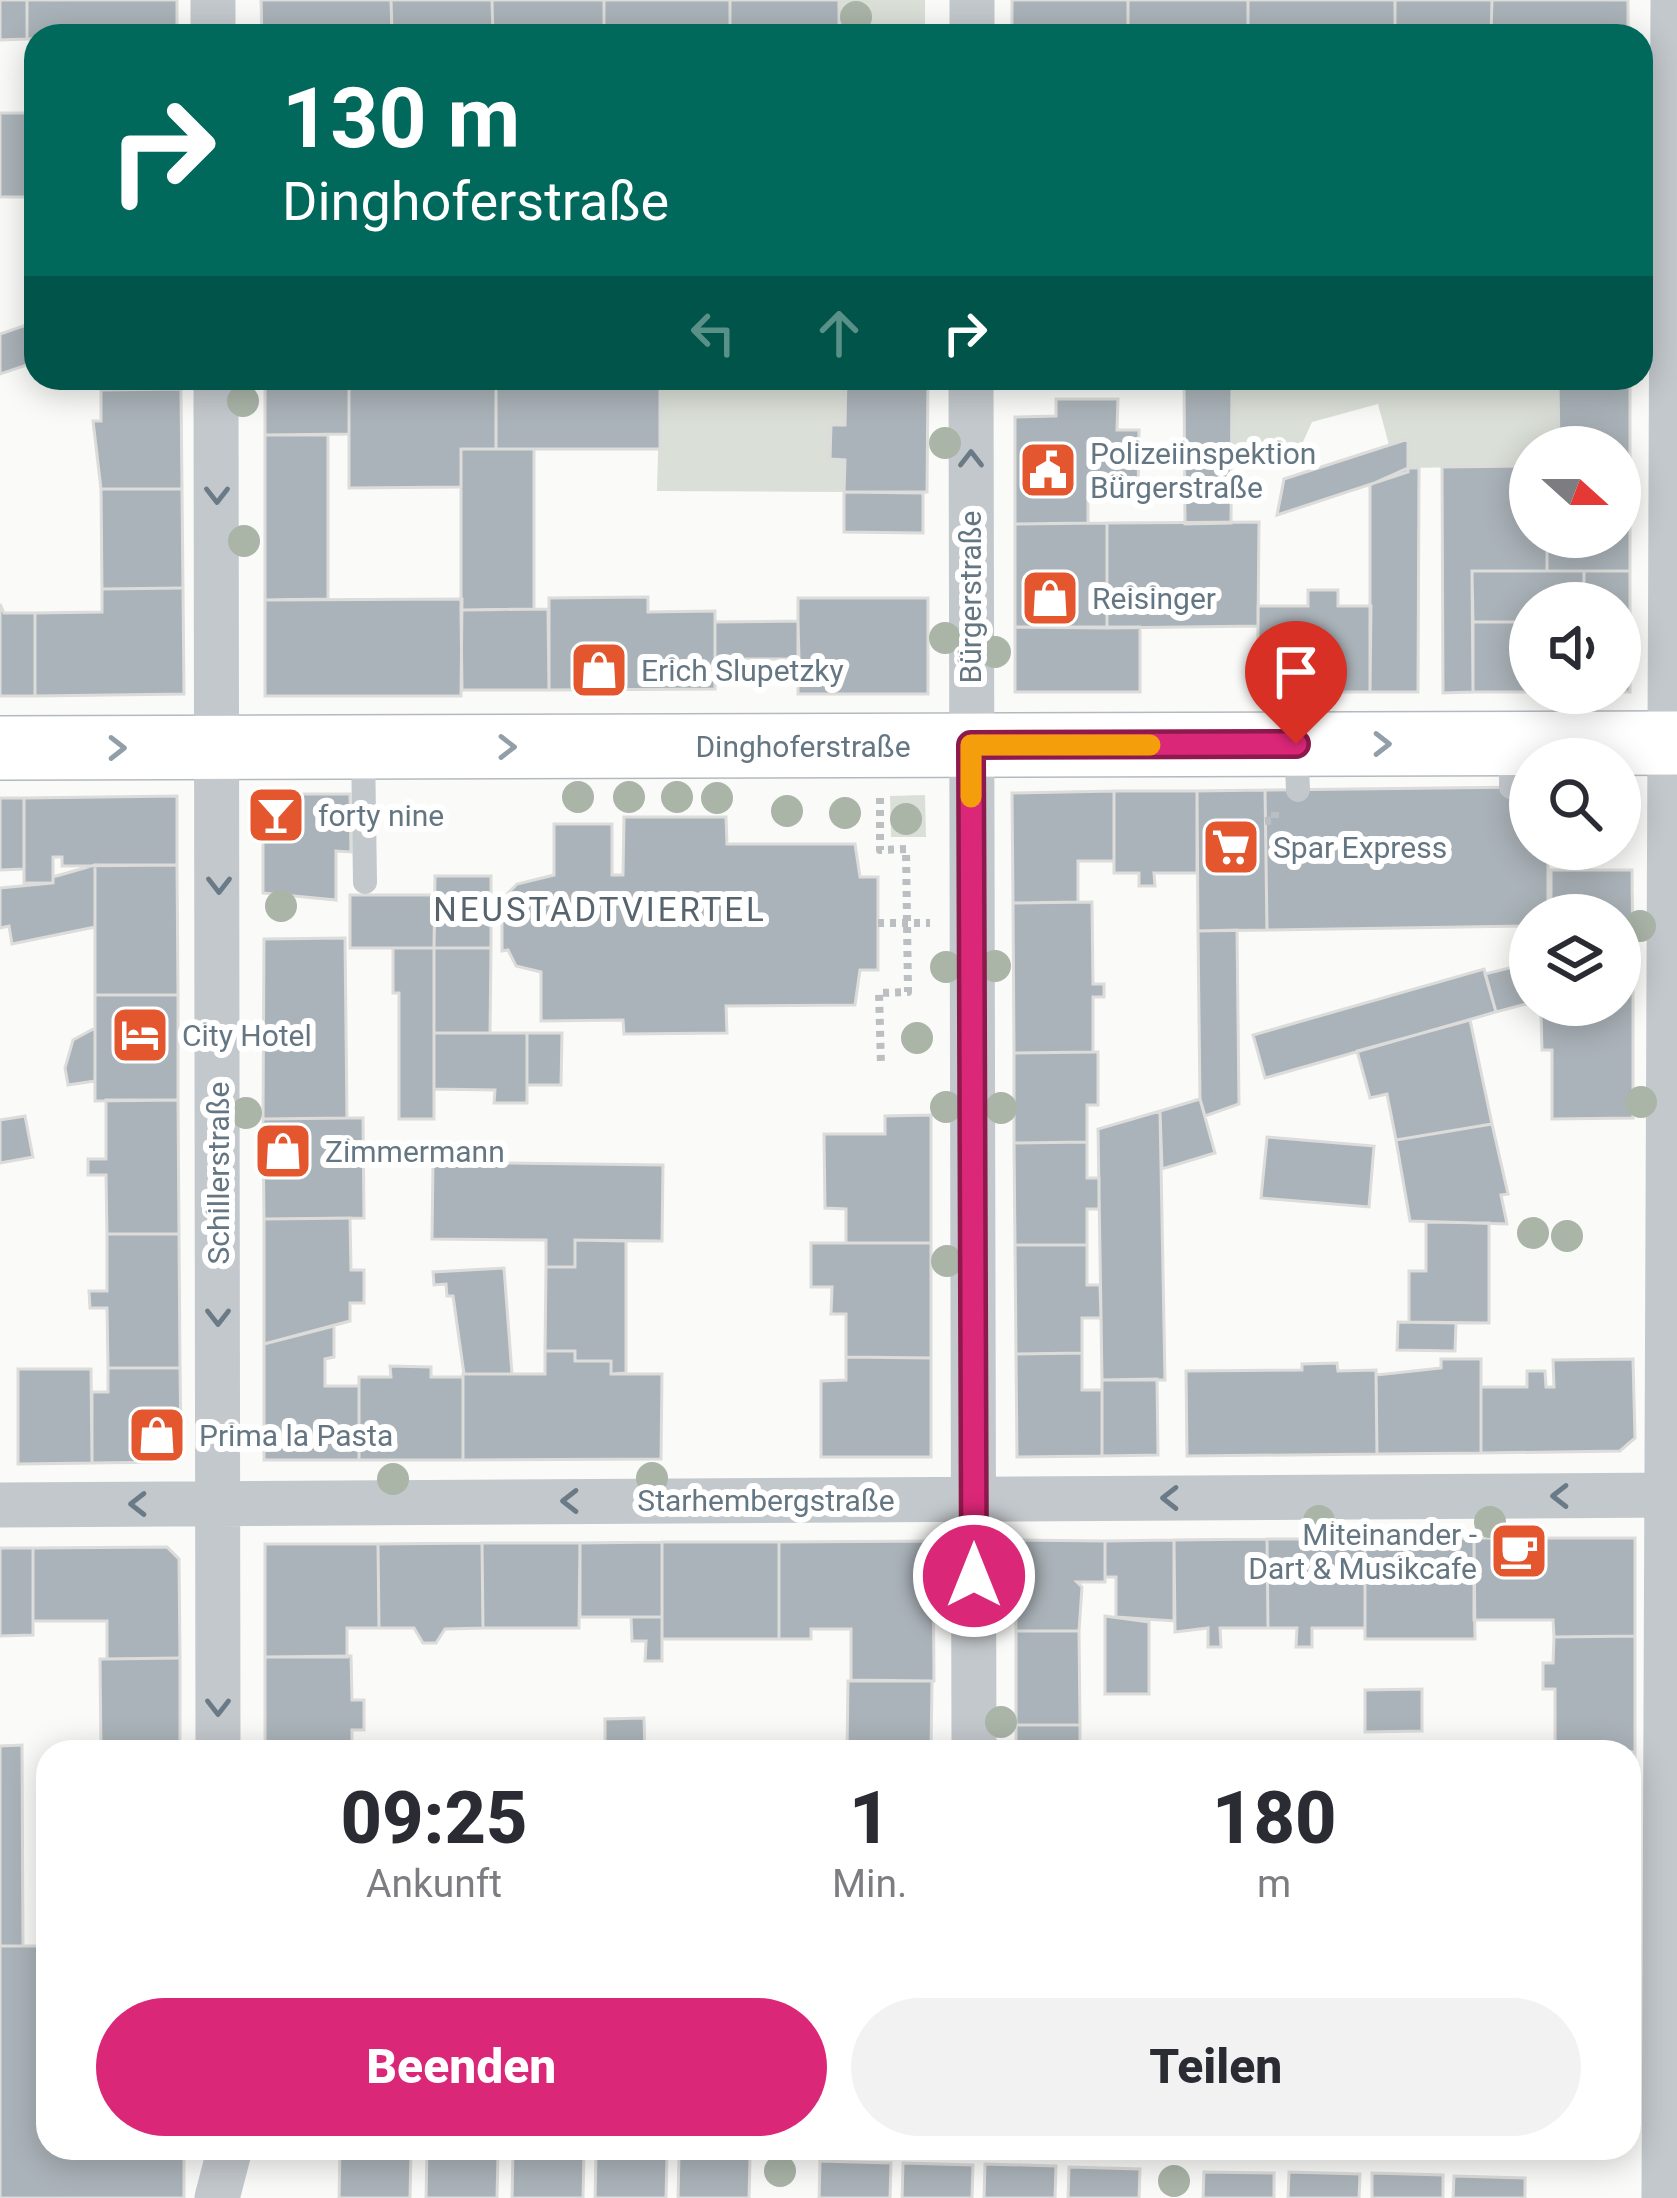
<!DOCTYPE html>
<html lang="de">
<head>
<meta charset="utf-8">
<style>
  :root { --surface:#fff; --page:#f2f2f3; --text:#2b2b33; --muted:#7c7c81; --accent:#db2777 }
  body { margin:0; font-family:Roboto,sans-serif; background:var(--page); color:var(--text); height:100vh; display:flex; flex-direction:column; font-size:45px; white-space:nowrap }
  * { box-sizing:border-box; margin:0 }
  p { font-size:39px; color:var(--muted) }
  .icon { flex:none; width:66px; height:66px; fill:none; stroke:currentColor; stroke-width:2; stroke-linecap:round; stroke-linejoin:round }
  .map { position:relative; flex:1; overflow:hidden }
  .details { position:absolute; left:36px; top:1740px; width:1605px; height:420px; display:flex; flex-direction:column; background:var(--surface); border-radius:36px; box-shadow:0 6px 30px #0003 }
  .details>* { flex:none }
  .banner { position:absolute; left:24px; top:24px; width:1629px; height:366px; border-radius:36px; box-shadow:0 6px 30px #0003; background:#00695c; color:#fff; overflow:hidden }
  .needle { width:78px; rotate:111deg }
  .tools { position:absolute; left:1509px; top:426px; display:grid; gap:24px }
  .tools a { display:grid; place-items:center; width:132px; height:132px; border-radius:50%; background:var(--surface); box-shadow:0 6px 30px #0003; font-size:60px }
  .pin { position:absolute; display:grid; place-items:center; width:102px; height:102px; color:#fff; margin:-123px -51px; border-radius:50% 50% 50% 0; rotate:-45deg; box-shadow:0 0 12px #0007 }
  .pin .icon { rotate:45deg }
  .me { position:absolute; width:132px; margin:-66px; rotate:0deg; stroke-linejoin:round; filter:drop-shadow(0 0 9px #0008) }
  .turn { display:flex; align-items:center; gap:42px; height:252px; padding:0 60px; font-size:54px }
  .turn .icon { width:156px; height:156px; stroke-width:2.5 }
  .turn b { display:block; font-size:84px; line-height:102px }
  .lanes { display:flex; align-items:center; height:114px; padding:0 60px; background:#0003; justify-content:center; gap:60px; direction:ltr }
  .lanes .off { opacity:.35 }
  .eta { display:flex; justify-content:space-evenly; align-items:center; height:204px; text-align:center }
  .eta b { font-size:72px; font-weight:800; line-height:84px }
  .button { display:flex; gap:24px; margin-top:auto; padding:24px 60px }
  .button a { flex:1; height:138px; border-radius:72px; background:var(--accent); color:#fff; font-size:48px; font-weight:800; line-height:138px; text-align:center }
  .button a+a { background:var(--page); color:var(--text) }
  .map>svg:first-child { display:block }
  .green { fill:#dadfd7 }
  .building { fill:#aab3b9; stroke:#dcdcda; stroke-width:3 }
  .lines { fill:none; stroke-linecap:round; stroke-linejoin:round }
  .secondary-casing { stroke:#b3babf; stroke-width:66 }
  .path { stroke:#bbbfc2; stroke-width:8; stroke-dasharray:6 6; stroke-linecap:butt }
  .lane { stroke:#c3c8cc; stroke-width:24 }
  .street { stroke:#c3c8cc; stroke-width:45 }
  .secondary { stroke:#fff; stroke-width:63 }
  .tree { fill:#aab4a7 }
  .oneway { stroke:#6a7a87 }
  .oneway2 { stroke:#939fa8 }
  .route-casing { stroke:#8e194d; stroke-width:30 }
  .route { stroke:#db2777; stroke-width:21 }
  .slow { stroke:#f59e0b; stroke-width:21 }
  .labels { text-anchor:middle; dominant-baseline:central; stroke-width:12; stroke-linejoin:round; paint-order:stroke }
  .poi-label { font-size:30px; fill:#657683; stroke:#fff; text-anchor:start }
  .street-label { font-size:30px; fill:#657683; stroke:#fff }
  .neighbourhood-label { font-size:33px; letter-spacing:3px; fill:#57646e; stroke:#fff }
</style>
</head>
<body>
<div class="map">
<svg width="1677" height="2198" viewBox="0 0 1677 2198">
  <rect width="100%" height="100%" fill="#fafaf8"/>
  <!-- green -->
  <path class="green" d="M839,0H925V36H821L839,35Z
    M660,378H846L845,425L830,459L845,460L844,492L657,491Z
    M1232,378H1547L1558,381L1559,447H1530V466L1408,468V439L1389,445L1378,404L1312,422L1293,464L1275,470L1262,458L1232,457Z
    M925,795L926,837H891L890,796Z"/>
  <!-- building -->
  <path class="building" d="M0,0H27V39L0,40Z
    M27,0H177V36L27,39Z
    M261,0H391L392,29L262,36Z
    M391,0H492L493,36H392Z
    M492,0H604V35L493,36Z
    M604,0H730V35H604Z
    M730,0H839V36L730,35Z
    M1012,0H1128V36H1012Z
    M1128,0H1248V36H1128Z
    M1248,0H1395V36H1248Z
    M1395,0H1492L1491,35H1395Z
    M1492,0H1628V35H1491Z
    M392,29V36H341V30Z
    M0,113H28L36,197H0Z
    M32,323L36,362L0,374V334Z
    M101,378H181V389L101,390Z
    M265,378H349V434L265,435Z
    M349,378H496V449H461V487L349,488Z
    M496,378H660V449H496Z
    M846,378H928L927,492H844L845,460L830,459L831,425H845Z
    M1184,378H1232L1231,523L1185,524Z
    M1547,378H1630V380L1547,381Z
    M1630,380V466H1620V447H1559L1558,381Z
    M181,389L182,489H101L93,421H101V390Z
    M1056,399H1118L1117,430H1139L1138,498H1088V523L1015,524V417L1056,416Z
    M265,435H328V599L265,600Z
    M1408,439V472L1277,515L1284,479Z
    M461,449H534V609L461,610Z
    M1530,466V537H1547V571H1472L1473,692L1443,693L1442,467Z
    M1620,466H1630V571H1547V537H1620Z
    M1408,468H1419L1418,692H1370V485Z
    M101,489H182L183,588L102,589Z
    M844,492L923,493V533L844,532Z
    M1259,522L1258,626L1107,628V523Z
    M1107,523V628L1015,627V524Z
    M1472,571H1584V603H1530V622H1473Z
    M1584,571H1630V692H1620V603H1584Z
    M183,588L184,694L35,696V613L102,612V589Z
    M1308,590H1338V606H1371L1370,692H1258V606H1308Z
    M648,597V612L715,611V689L549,690V598Z
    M798,598H928V694H798Z
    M462,599L461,696H265V600Z
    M0,604L4,613H35V696H0Z
    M548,609L549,690H462L461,610Z
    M798,621L799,659H715V622Z
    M1473,622H1530V692H1473Z
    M1015,627H1140V692H1015Z
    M1530,787V849H1548V915H1530V926L1267,930L1265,790Z
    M1265,790L1267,930L1198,931L1197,791Z
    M1114,791V861H1078V902L1013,903L1012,793Z
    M1114,791H1197V873H1154L1155,886H1139V873H1114Z
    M263,794H350L351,852L336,851V900L263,893Z
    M177,796V865L62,866V857H53V883H24V798Z
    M0,798H24V869L0,870Z
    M624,817H726L727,844H855L860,877H878V970H860L855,1005L726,1006L727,1033L624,1034L623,1020L541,1021V972L516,966L508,950L502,951V899L517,884L554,875V824H612V875H623Z
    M95,865H177L178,995H95Z
    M95,865V927L12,944L9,926L0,928V888L53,883V877Z
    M1551,870H1632L1633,970L1620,974V915H1551Z
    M435,876H491V948H434Z
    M350,895H435L434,948H350Z
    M1092,902L1093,984H1104V997H1093V1052L1014,1053L1013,903Z
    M1237,930L1239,1104L1205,1116L1200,1099L1198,931Z
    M345,938L347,1118L263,1119L264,939Z
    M393,948H434V1119H399V993H393Z
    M434,948H491L490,1033H434Z
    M1517,966L1521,979L1530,977V1003L1496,1012L1485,974Z
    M1484,969L1496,1012L1265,1078L1253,1035Z
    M1633,970V1118L1552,1119V1050H1542L1541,1015H1551V1005H1620V974Z
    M95,995H178V1100L95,1101Z
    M1470,1020L1492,1124L1396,1140L1387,1094L1370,1098L1357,1051Z
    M95,1028V1081L68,1085L65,1068L73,1040Z
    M434,1033H527V1103H494L495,1090L434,1089Z
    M527,1033H562L561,1085H527Z
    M1093,1052H1098V1105H1087V1142L1014,1143V1053Z
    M1200,1099L1215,1153L1162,1169L1160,1111Z
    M106,1100H178L179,1234H107L106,1175H88V1159H106Z
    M1160,1111L1165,1380H1102L1098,1129Z
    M931,1115V1243H846V1209L825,1208L824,1134H885V1116Z
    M25,1116L33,1157L0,1163V1120Z
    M347,1118H363L364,1218L264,1219L263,1119Z
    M1492,1124L1508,1194L1501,1195L1507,1224L1410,1221L1396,1140Z
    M1267,1137L1374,1146L1369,1207L1261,1198Z
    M1087,1142V1178H1099V1209H1087V1245H1015L1014,1143Z
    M433,1162L663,1165L662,1241L575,1240V1267H546V1240L432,1239Z
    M350,1218L351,1270H364V1303H350V1321L264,1344V1219Z
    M1426,1222L1489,1223V1323L1409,1322V1271H1426Z
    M107,1234H179L180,1368H108L107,1308H90L89,1291H107Z
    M575,1240L626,1241V1373L611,1374V1361H575V1351H545L546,1267H575Z
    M811,1243H931V1358L846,1357V1314H831L832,1287H811Z
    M1015,1245H1087V1285H1100L1101,1318H1082V1353L1016,1354Z
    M504,1268L512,1374H464L453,1296H447L446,1284L434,1285L433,1272Z
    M1398,1322L1456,1323L1455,1351L1397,1350Z
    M334,1326V1357L325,1359V1386H359V1460H264V1344Z
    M545,1351H575V1361H611V1374H662L661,1459L463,1460V1374H545Z
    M1082,1353V1390H1102V1456L1017,1457L1016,1354Z
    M846,1357L931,1358V1457H821V1381L846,1380Z
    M1441,1359H1481V1453L1377,1454L1376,1375L1441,1368Z
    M1633,1359L1635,1438L1620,1451L1481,1453V1387H1527V1371H1545L1546,1387H1554L1553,1360Z
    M1337,1363L1338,1371L1376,1370L1377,1454L1187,1456L1186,1371L1302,1370V1364Z
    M390,1366L431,1367V1377H463V1460H359V1377H391Z
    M108,1368H180L181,1450L169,1462L92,1463V1392H108Z
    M18,1369H91L92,1463L18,1464Z
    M1157,1379L1158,1455L1102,1456V1380Z
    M1474,1538H1635V1636L1554,1637L1553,1620H1474Z
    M1474,1538L1475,1639H1365V1539Z
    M1267,1539L1268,1628H1220L1221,1647H1208V1628L1175,1632L1174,1540Z
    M1267,1539H1365V1628H1312V1647H1296L1297,1628H1268Z
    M1015,1540L1105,1541V1582H1077L1082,1587L1079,1631H1016Z
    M1174,1540V1621L1116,1617V1577H1105V1541Z
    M933,1541L934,1681L851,1680V1629H811V1639H779V1542Z
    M662,1542H779V1639H662Z
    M662,1542V1617H580V1543Z
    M482,1543H580L579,1628H483Z
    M482,1543L483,1628L445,1629L436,1643H423L414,1628H379L378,1544Z
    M265,1544H378L379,1628H347V1657H265Z
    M167,1547L179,1559L180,1658L107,1659V1621H33V1548Z
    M0,1548H33V1635L0,1636Z
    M1105,1616L1149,1622V1694H1105Z
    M631,1617H662V1661H645L646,1641H632Z
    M1016,1631H1079L1080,1725H1016Z
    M1635,1636V1752H1555V1689H1543V1663H1553L1554,1637Z
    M351,1656L352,1700H364V1730H352V1752H265V1657Z
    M180,1658V1752H101L100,1659Z
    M848,1681H932L931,1752H847Z
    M1422,1689V1731L1365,1732V1690Z
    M644,1718L645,1752H605V1719Z
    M1016,1725H1080V1752H1016Z
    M22,1745L23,1946H0V1746Z
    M1615,1752H1635V1869H1629V1752Z
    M1629,1869H1635V2012H1629Z
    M0,1946H48V2148H184V2198H0Z
    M340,2149L411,2151L410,2198H339Z
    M427,2151L498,2153L497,2198H426Z
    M513,2152L584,2154L583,2198H512Z
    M596,2155L667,2157L666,2198H595Z
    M679,2156L750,2158L749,2198H678Z
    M820,2161L891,2163L890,2198H819Z
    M903,2163L973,2165L972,2198H902Z
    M985,2164L1056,2166L1055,2198H984Z
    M1069,2167L1140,2169L1139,2198H1068Z
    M1204,2172L1274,2173V2198H1203Z
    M1289,2172L1360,2174L1359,2198H1288Z
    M1372,2173L1443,2175V2198H1372Z
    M1454,2176L1525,2178V2198H1453Z"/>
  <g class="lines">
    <!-- secondary casing -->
    <g class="secondary-casing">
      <path id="secondary" d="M0,748L1677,743"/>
    </g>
    <!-- path -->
    <path class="path" d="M880,798V850L906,849L908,992L879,993L881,1065
      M1265,821L1275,820V811
      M878,923H930"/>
    <!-- lane -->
    <path class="lane" d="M1296,744L1298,790
      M363,749L365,882
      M1511,787V744"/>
    <!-- street -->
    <path class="street" d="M213,0V36
      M972,36V0
      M216,378L218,1752
      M971,378L974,1752
      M0,1505L1677,1495
      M217,2198L230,2148
      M1664,2198L1673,0"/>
    <!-- secondary -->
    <use href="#secondary" class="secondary"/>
  </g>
  <!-- trees -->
  <g class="tree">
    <circle cx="856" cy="17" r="16"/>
    <circle cx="243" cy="401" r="16"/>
    <circle cx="945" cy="443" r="16"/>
    <circle cx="244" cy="541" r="16"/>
    <circle cx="945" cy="638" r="16"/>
    <circle cx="995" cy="652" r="16"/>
    <circle cx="578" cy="797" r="16"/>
    <circle cx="629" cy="797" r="16"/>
    <circle cx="677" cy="797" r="16"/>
    <circle cx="717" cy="798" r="16"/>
    <circle cx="787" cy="811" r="16"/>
    <circle cx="845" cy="813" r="16"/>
    <circle cx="906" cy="819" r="16"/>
    <circle cx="281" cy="906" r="16"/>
    <circle cx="1640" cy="926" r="16"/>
    <circle cx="995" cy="966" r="16"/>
    <circle cx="946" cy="967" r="16"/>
    <circle cx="917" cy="1038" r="16"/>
    <circle cx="1641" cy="1102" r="16"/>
    <circle cx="946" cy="1107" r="16"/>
    <circle cx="1001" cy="1108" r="16"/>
    <circle cx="246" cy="1113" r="16"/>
    <circle cx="1533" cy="1233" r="16"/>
    <circle cx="1567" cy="1236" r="16"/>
    <circle cx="947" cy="1261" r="16"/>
    <circle cx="652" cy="1478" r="16"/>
    <circle cx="393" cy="1479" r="16"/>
    <circle cx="1319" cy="1521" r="16"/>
    <circle cx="1490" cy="1522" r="16"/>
    <circle cx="1001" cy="1722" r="16"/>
    <circle cx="780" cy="2171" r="16"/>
    <circle cx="1174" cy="2181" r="16"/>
  </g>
  <!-- one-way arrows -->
  <defs><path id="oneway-chevron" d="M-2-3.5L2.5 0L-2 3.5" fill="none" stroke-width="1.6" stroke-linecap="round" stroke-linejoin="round" transform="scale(3)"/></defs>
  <g class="oneway">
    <use href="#oneway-chevron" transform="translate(971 459) rotate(-90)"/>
    <use href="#oneway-chevron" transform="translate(217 495) rotate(90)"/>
    <use href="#oneway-chevron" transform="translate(219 885) rotate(90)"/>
    <use href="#oneway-chevron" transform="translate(218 1317) rotate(90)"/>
    <use href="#oneway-chevron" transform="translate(1560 1496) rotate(180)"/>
    <use href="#oneway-chevron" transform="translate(1170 1498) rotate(180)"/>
    <use href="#oneway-chevron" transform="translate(570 1501) rotate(180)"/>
    <use href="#oneway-chevron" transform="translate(138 1504) rotate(180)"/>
    <use href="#oneway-chevron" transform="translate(218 1707) rotate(90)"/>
  </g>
  <g class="oneway2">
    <use href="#oneway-chevron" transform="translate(1382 744)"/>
    <use href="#oneway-chevron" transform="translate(507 747)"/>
    <use href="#oneway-chevron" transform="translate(117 748)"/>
  </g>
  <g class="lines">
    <!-- route casing -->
    <g class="route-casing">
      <path id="route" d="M974,1576L971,745L1296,744"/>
    </g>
    <!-- route -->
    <use href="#route" class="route"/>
    <!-- slow -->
    <path class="slow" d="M971,797V745H1150"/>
  </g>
  <!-- icons -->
  <defs>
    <g id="civic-square" transform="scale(3)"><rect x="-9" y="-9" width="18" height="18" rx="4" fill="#e4572e" stroke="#fff"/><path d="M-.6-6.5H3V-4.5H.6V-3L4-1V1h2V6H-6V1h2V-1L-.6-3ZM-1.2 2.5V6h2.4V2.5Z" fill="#fff"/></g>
    <g id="shop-square" transform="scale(3)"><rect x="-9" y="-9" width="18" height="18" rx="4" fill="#e4572e" stroke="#fff"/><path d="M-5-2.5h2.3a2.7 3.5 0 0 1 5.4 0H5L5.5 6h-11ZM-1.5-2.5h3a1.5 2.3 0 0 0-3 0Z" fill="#fff"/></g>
    <g id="bar-square" transform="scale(3)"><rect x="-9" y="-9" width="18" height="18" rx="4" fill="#e4572e" stroke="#fff"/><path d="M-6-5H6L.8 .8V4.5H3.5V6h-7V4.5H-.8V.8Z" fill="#fff"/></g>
    <g id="supermarket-square" transform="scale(3)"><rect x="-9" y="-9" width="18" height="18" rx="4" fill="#e4572e" stroke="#fff"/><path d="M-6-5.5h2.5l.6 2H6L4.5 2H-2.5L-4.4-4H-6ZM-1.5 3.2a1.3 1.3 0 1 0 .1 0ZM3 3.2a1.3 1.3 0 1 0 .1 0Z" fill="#fff"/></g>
    <g id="hotel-square" transform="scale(3)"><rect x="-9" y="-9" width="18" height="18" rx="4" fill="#e4572e" stroke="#fff"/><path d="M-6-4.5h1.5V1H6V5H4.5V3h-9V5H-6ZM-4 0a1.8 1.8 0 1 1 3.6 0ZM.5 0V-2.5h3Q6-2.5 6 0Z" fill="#fff"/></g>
    <g id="cafe-square" transform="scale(3)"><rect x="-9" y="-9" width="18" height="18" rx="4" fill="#e4572e" stroke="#fff"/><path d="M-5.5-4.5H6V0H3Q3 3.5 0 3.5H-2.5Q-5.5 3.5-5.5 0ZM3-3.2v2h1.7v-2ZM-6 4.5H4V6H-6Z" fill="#fff"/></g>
  </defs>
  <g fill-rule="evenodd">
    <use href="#civic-square" x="1048" y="470"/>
    <use href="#shop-square" x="1050" y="598"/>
    <use href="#shop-square" x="599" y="670"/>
    <use href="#bar-square" x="276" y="815"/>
    <use href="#supermarket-square" x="1231" y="847"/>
    <use href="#hotel-square" x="140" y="1035"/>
    <use href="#shop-square" x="283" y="1151"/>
    <use href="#shop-square" x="157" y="1435"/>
    <use href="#cafe-square" x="1519" y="1551"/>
  </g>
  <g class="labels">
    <!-- poi labels -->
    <g class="poi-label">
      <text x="1090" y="453">Polizeiinspektion<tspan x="1090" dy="34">Bürgerstraße</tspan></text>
      <text x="1092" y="598">Reisinger</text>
      <text x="641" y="670">Erich Slupetzky</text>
      <text x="318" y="815">forty nine</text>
      <text x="1273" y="847">Spar Express</text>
      <text x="182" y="1035">City Hotel</text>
      <text x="325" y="1151">Zimmermann</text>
      <text x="199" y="1435">Prima la Pasta</text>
      <text x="1477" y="1534" text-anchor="end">Miteinander -<tspan x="1477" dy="34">Dart &amp; Musikcafe</tspan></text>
    </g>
    <!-- street labels -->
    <g class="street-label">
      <text transform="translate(970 597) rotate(-90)">Bürgerstraße</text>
      <text x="803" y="746">Dinghoferstraße</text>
      <text transform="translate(218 1173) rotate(-90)">Schillerstraße</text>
      <text x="766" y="1500">Starhembergstraße</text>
    </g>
    <!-- neighbourhood labels -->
    <g class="neighbourhood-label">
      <text x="600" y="909">NEUSTADTVIERTEL</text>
    </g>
  </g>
</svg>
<div class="tools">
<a><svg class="needle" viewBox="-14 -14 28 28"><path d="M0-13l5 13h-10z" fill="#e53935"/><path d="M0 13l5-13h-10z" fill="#7c7c81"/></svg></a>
<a><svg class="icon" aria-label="sound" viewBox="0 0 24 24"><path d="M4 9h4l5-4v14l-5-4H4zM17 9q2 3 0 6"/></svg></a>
<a><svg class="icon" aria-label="search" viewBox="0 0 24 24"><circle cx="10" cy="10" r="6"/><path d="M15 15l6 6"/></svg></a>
<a><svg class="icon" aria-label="layers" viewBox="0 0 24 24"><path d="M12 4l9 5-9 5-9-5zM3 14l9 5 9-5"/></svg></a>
</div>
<div class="pin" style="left:1296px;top:744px;background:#d93025"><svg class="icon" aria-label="arrive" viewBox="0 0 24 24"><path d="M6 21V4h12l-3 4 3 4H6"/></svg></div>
<svg class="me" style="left:974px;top:1576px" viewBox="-20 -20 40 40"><circle r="17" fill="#db2777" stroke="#fff" stroke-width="3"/><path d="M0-11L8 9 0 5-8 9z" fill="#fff"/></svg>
<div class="banner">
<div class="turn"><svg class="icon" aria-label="right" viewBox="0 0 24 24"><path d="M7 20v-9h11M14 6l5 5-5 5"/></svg><div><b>130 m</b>Dinghoferstraße</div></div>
<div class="lanes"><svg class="icon off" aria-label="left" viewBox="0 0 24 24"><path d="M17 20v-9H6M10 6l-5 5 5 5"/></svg><svg class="icon off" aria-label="ahead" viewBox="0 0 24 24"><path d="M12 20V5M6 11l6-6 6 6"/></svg><svg class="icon" aria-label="right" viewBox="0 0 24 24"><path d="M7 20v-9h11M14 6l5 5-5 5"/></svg></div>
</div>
<section class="details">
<div class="eta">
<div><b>09:25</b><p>Ankunft</p></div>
<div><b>1</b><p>Min.</p></div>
<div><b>180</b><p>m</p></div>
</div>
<div class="button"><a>Beenden</a><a>Teilen</a></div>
</section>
</div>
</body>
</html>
